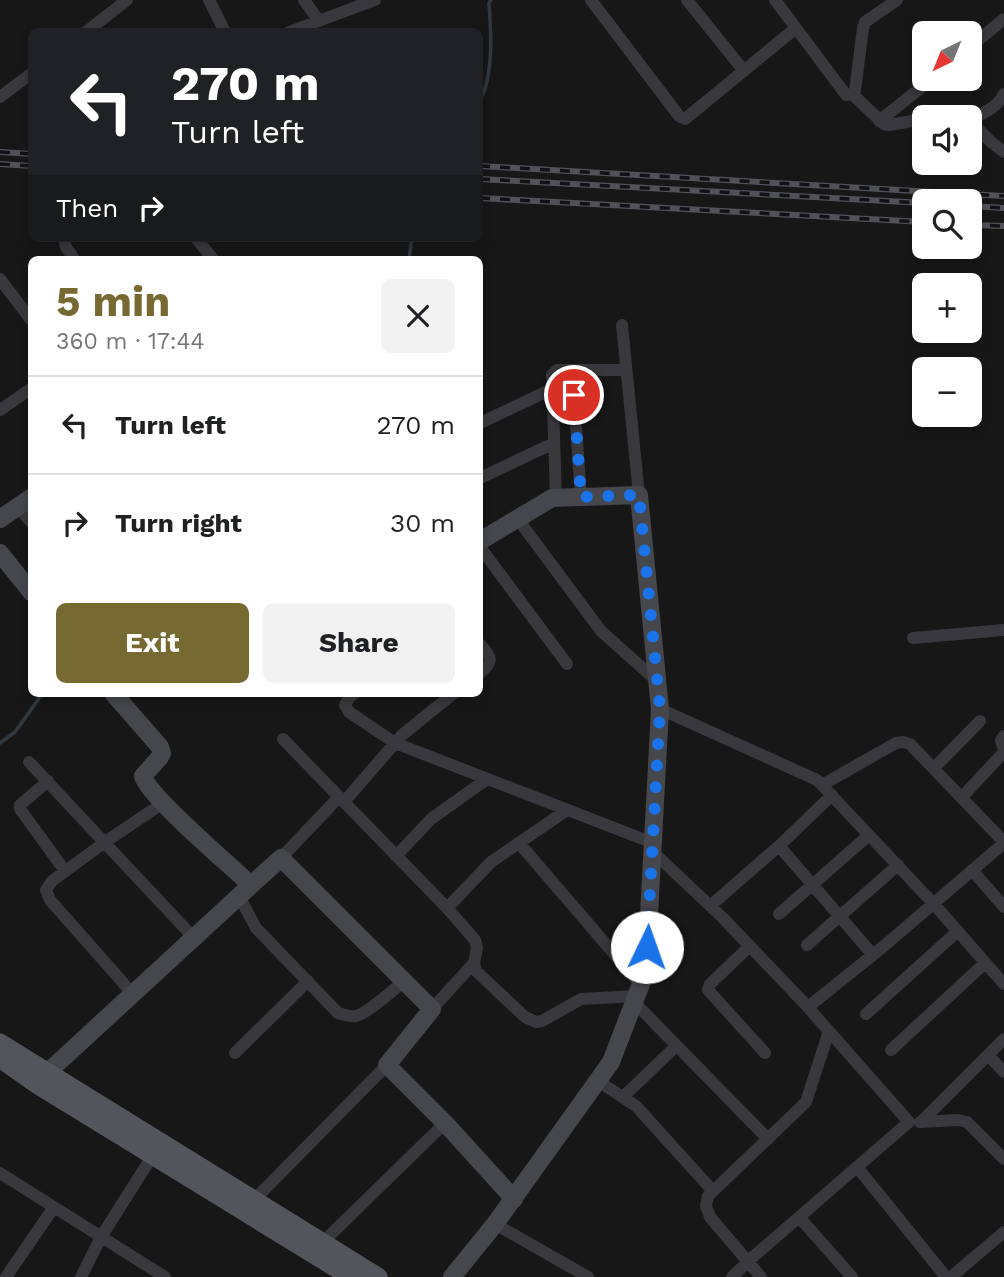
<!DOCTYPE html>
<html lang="en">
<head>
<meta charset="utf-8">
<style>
  :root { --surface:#fff; --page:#f2f2f2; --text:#202124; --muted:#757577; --line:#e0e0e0; --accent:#776932 }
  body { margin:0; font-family:"Work Sans",sans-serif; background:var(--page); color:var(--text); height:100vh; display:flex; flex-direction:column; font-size:26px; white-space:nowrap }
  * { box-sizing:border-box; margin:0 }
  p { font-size:23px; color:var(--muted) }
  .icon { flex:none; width:38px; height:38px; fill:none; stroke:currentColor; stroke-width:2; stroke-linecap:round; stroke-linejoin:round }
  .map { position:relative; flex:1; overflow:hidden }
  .panel { position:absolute; left:28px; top:256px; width:455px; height:441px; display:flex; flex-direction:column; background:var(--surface); border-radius:10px; box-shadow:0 4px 10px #0003 }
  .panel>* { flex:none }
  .hud { position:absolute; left:28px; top:28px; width:455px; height:214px; border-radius:10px; box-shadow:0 4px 10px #0003; background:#202124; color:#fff; overflow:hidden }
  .needle { width:46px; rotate:223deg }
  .controls { position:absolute; left:912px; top:21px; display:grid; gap:14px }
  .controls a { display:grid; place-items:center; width:70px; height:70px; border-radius:10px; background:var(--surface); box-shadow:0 4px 10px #0003; font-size:35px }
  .pin { position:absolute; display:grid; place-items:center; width:60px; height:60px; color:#fff; margin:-30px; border:4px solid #fff; border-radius:50%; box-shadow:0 2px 7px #0007 }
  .me { position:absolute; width:77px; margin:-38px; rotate:3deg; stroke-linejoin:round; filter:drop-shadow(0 0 5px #0008) }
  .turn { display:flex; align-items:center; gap:24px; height:147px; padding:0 28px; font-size:32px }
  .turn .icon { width:91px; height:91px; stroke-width:2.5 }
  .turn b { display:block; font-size:49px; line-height:60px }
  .then { display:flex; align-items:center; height:66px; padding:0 28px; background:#0003; gap:14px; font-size:26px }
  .round { display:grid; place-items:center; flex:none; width:74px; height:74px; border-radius:10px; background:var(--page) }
  .head { display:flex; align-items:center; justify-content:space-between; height:119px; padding:0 28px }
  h1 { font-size:42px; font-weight:700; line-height:52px; color:var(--accent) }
  .primary-button { display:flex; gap:14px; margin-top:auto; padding:14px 28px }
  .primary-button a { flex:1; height:80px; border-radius:10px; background:var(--accent); color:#fff; font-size:28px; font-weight:700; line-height:80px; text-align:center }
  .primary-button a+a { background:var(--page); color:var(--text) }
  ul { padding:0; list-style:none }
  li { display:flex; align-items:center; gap:21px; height:98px; padding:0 28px; border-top:2px solid var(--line) }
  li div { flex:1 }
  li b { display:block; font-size:26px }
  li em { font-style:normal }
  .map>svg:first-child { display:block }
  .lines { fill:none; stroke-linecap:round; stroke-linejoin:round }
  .stream { stroke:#313840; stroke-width:3.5 }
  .street { stroke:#38383d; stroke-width:12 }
  .secondary { stroke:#46474d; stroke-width:18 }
  .primary { stroke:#54555c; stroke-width:19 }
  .rail-casing { stroke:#515258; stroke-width:6 }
  .rail { stroke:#121213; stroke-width:3.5; stroke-dasharray:10; stroke-linecap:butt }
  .route { stroke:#1a73e8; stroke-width:12; stroke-dasharray:0 21.6 }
</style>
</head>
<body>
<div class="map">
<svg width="1004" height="1277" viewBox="0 0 1004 1277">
  <rect width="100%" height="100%" fill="#171718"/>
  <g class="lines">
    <!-- stream -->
    <path class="stream" d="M480,100C494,75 491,31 489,3L491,0
      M409,259L412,238
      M0,743L15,732L43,693"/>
    <!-- street -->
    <path class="street" d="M209,0L225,32
      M304,0L319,21
      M591,0L679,116L685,119L796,28
      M687,0L744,71
      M775,0L846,95L852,94L855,91L863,28L865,22L897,0
      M86,32L127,0
      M289,32L375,0
      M970,47L1004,19
      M852,94L884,124L889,125L924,119
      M0,97L32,73
      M932,117L959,115L963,117
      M970,120C983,113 997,108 1004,94
      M879,121L932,79
      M970,121L991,142L1004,152
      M64,238L66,247L74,259
      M196,238L213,259
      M0,279L32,321
      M622,325L639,495
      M572,370L581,497
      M0,410L32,388
      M480,423L552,389
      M480,478L554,443
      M556,497L552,375L557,370H626
      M18,507L32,523
      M517,518L601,631L657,681
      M480,547L567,664
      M913,638L1004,630
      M480,644C491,658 495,660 480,673
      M355,693L349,698L345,705L349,712L395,743L653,843
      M660,709L817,780L933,903L1004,984
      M1004,736L1001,740L1004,751
      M283,739L447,908L475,940L477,948L474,963L476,971L525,1017L536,1022L542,1021L581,999L636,996
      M29,762L194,938
      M934,768L980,721
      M48,781L20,805V809L65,871
      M822,785L896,743L903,742L910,744L1004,842
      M962,797L1004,752
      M344,802L402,735L454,693
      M519,843L641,985
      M779,846L873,955
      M653,852L722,917L806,1005L909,1122L754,1256L732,1277
      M396,856L431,819L487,779
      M281,858L339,797
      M972,870L1004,907
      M239,896L256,928L338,1013C344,1015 350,1017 356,1016C368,1013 393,990 404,981
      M710,906L779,846L832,795
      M447,908L491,862L567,810
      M779,914L869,835
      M807,945L898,865
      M750,946L710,984L708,990L765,1053
      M133,994L50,900L46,890L52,881L105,842L163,803
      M634,1002L768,1139
      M808,1007L884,946L1004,843
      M432,1009L474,963
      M866,1014L958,931
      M891,1050L985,963
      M235,1053L308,981
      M988,1055L1004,1072
      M598,1081L636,1106L712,1190
      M623,1097L676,1046
      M920,1122L958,1120L967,1122L1004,1159
      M921,1122L1004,1039
      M857,1167L946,1277
      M0,1173L165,1277
      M253,1201L387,1065
      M799,1217L852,1277
      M495,1224L588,1277
      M322,1243L445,1123
      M6,1277L54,1207
      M81,1277L101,1237L153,1155
      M761,1277L710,1217L706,1206L708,1196L806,1102L829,1031
      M951,1277L1004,1232"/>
    <!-- secondary -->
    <path class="secondary" d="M0,519L32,497
      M0,553L32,593
      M113,693L160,747L162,753L160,757L143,776C148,796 232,867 251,885L281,858L432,1009L387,1065L445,1123L514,1199
      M48,1072L251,885
      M452,1277L495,1224L611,1062L646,971L660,709L639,495L552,498L480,541"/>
    <!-- primary -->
    <path class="primary" d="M0,1043L378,1277
      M0,1058L38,1085L351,1277"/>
    <!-- rail casing -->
    <g class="rail-casing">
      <path id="rail" d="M0,152L32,154
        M0,164L32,166
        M480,166L1004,196
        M480,179L924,203
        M480,198L924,222
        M970,206L1004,208
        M970,225L1004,226"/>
    </g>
    <!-- rail -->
    <use href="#rail" class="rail"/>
  </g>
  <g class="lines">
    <!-- route -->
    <path class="route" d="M574,395L581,497L639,495L660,709L647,947"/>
  </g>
</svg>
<div class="controls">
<a><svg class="needle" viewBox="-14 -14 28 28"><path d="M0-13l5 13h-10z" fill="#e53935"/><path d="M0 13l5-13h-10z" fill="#757577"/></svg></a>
<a><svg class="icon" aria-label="sound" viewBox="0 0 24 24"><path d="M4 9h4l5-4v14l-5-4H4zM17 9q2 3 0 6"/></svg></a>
<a><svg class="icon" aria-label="search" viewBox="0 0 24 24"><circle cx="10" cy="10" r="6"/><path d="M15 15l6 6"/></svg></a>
<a>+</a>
<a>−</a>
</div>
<div class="pin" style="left:574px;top:395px;background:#d93025"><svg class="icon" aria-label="arrive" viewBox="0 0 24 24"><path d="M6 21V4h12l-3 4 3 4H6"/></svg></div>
<svg class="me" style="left:647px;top:947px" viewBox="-20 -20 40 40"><circle r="19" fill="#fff"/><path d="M0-13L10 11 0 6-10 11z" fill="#1a73e8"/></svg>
<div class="hud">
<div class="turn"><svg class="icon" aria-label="left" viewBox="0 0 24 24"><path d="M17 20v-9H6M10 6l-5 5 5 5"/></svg><div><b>270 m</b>Turn left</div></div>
<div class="then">Then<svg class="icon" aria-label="right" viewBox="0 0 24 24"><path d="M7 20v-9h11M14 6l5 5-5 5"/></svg></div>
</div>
<section class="panel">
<div class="head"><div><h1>5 min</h1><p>360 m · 17:44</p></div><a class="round"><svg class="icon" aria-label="close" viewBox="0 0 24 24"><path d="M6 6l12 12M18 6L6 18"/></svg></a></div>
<ul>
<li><svg class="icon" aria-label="left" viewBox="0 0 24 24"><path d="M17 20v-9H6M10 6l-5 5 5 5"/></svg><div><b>Turn left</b></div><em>270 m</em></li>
<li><svg class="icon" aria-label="right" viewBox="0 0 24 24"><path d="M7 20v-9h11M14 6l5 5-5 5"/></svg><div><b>Turn right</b></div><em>30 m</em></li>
</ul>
<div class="primary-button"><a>Exit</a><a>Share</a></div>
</section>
</div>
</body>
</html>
